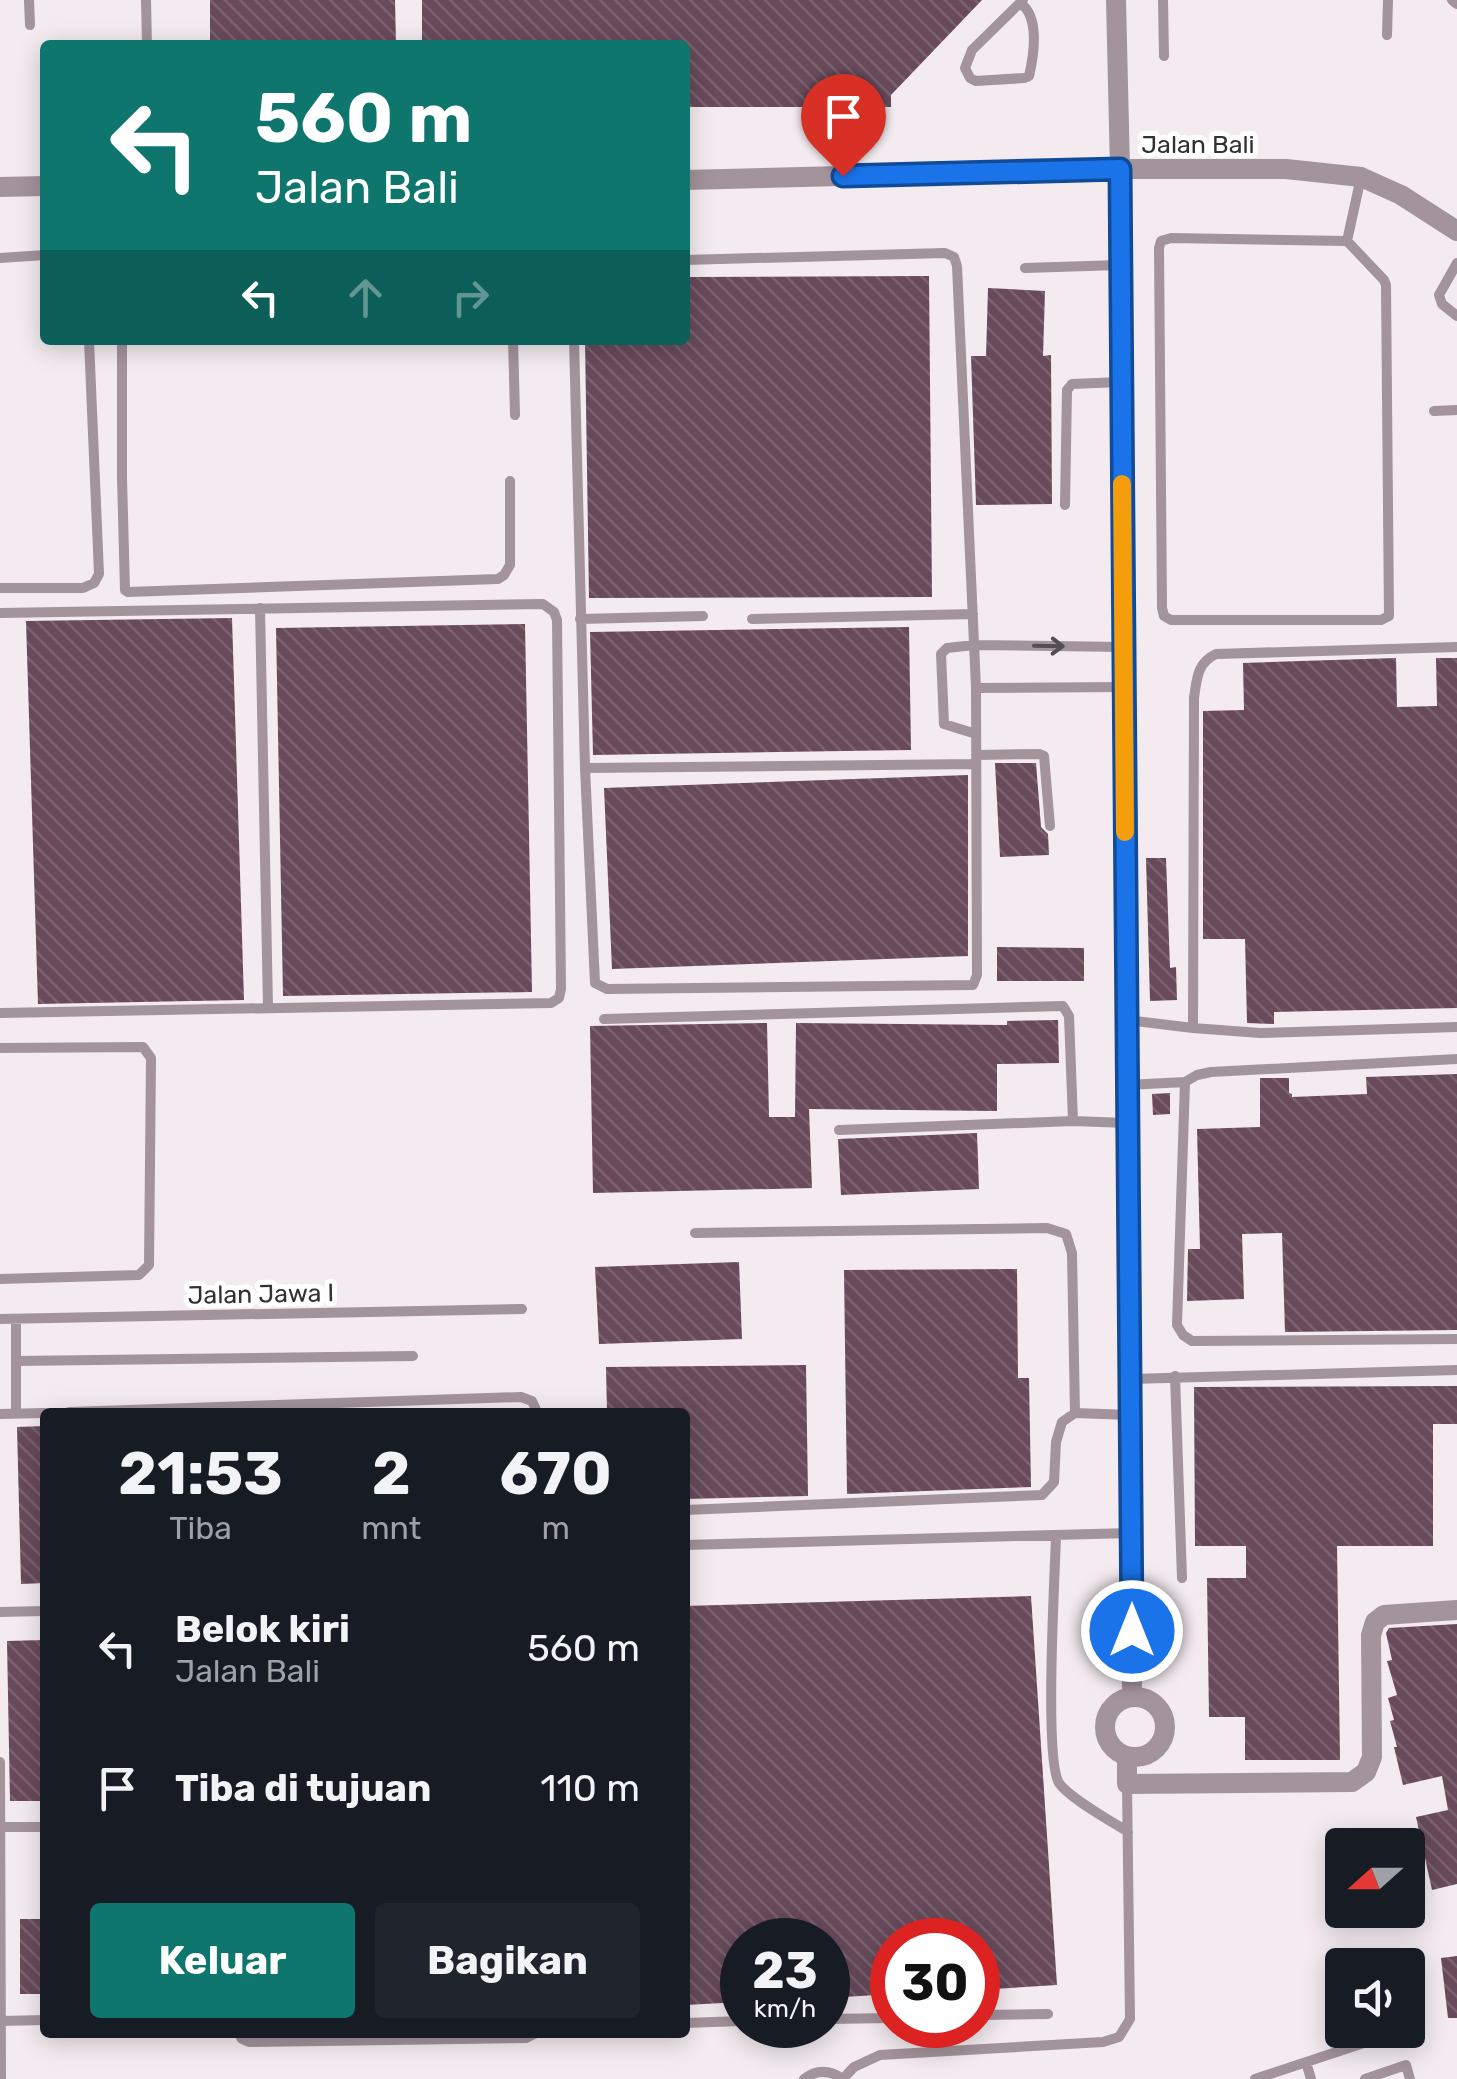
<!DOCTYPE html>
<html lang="id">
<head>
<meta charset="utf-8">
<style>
  :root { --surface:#171b24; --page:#20242c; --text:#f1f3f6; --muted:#9ea1a6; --accent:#0f766e }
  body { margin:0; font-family:Rubik,sans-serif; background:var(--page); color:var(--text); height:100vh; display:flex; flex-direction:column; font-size:38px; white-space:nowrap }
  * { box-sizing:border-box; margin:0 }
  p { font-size:32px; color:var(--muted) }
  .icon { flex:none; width:55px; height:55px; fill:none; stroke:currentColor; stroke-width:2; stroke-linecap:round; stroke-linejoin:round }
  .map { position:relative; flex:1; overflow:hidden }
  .drawer { position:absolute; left:40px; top:1408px; width:650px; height:630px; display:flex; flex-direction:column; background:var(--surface); border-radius:10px; box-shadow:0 5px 25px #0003 }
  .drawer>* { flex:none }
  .top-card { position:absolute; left:40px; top:40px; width:650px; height:305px; border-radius:10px; box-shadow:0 5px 25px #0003; background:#0f766e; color:#fff; overflow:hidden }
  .needle { width:65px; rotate:249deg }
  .tools { position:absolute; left:1325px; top:1828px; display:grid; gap:20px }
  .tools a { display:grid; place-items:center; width:100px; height:100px; border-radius:10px; background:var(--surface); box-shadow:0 5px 25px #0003; font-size:50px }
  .speed { position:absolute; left:720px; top:1918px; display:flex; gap:20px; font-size:50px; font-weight:700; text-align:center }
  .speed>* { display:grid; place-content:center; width:130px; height:130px; border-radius:50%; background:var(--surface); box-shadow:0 5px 25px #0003; line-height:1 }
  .speed small { font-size:25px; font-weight:400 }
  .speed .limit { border:15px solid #d22; background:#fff; color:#111 }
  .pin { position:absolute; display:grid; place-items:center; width:85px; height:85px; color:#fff; margin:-102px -42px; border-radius:50% 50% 50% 0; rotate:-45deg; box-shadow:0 0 10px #0007 }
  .pin .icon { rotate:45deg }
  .me { position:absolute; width:110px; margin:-55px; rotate:0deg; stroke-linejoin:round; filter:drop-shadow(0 0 8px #0008) }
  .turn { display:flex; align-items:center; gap:35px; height:210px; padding:0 50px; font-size:45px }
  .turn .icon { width:130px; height:130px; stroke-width:2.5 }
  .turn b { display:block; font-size:70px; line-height:85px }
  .lanes { display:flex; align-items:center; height:95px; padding:0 50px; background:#0003; justify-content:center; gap:50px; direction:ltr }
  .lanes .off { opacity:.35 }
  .eta { display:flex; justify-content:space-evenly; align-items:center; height:170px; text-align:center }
  .eta b { font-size:60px; font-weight:700; line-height:70px }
  .cta { display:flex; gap:20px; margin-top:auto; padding:20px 50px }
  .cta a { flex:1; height:115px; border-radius:10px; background:var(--accent); color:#fff; font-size:40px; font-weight:700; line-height:115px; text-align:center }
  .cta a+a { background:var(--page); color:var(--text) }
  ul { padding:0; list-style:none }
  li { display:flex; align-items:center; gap:30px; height:140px; padding:0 50px }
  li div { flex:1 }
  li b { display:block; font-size:38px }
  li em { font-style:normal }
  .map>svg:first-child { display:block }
  .building { fill:url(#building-back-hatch) }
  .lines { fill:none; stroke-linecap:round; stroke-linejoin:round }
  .service { stroke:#a3939b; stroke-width:10 }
  .minor { stroke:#a3939b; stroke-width:20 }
  .oneway { stroke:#554e51 }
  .route-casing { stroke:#114b97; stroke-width:25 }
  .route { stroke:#1a73e8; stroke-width:18 }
  .slow { stroke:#f59e0b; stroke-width:18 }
  .labels { text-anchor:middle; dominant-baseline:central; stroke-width:10; stroke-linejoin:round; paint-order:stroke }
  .street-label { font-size:25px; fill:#333031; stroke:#fff }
</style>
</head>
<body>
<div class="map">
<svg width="1457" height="2079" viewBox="0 0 1457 2079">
  <defs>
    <pattern id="building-back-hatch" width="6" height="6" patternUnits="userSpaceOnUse" patternTransform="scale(2.5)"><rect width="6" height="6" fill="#684a5b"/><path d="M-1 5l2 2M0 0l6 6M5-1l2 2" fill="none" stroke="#7a626f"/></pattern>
  </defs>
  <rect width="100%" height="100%" fill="#f3ebef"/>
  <!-- building -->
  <path class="building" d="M210,0H395L396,45H210Z
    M422,0H982L891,95V107H685V45H422Z
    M929,276L932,597L589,598L585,340H685V277Z
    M988,288L1045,291L1043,356L1051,355L1052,504L976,505L971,356H986Z
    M232,618L244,1000L38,1004L26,621Z
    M525,624L532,992L283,996L276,628Z
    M909,627L911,750L593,755L590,632Z
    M1396,658L1397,707L1437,706L1436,658H1457V1008L1274,1012V1024L1247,1023L1245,939H1203V711L1244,710L1243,663Z
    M995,763H1036L1041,827L1048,834L1049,855L1000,857Z
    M968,775V956L612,969L604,788Z
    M1146,858H1166L1170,968L1176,967L1177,1000L1150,1001Z
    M997,947L1084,948V981H997Z
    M1058,1020L1059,1063L997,1064V1111L809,1109L812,1188L593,1193L590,1026L767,1023L769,1117H795L796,1023L1007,1025V1021Z
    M1457,1074V1330L1285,1332L1282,1233L1242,1234L1244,1299L1187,1301L1188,1249H1200L1197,1129L1260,1127V1078H1289V1093L1292,1094V1097L1367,1094L1366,1077Z
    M1170,1093V1114L1153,1115L1152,1094Z
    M977,1133L979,1189L841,1195L838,1139Z
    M739,1262L742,1339L599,1344L595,1267Z
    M1017,1269L1018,1378H1029L1031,1487L847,1494L844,1270Z
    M806,1365L808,1496L685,1499V1412H607L606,1367Z
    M1457,1386V1424H1433V1546H1337L1340,1760H1245V1717H1209L1207,1578H1246V1546H1195L1194,1387Z
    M45,1426V1583L21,1584L17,1427Z
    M1031,1596L1057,1985L978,1990V1940H892V1994L828,1998V1940H742V2002L685,2005V1606Z
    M1457,1624V1884L1432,1890L1416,1817L1448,1810L1442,1776L1403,1785L1394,1747H1397L1390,1721L1394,1720L1388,1698L1397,1695L1387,1661L1392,1660L1386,1633L1389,1628Z
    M45,1640V1801H10L7,1641Z
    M20,1919H45V1994H20Z
    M1457,1956V2018H1448L1441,1958Z"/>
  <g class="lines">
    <!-- service -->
    <path class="service" d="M29,0L30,25
      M146,0L147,45
      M1163,0L1164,56
      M1452,0L1457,4
      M1020,3C1040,16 1034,55 1029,76L1024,78L976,81L970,78L965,68L972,50L1023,0
      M1387,35L1388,0
      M1171,238L1347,241L1384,280L1386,285L1389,616L1381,620H1171L1164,616L1162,608L1159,248L1161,241Z
      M1347,241L1361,177
      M0,258L45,255
      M1457,263L1439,295L1442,304L1457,316
      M1025,268L1120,265
      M122,340V478L125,590L128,592L498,579L504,575L510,565V481
      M513,340L515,415
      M574,340L585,768L595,983L607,989L973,985L977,975L976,688L957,266L954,257L945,253L685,260
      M1434,411L1457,410
      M1065,505L1067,390L1072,384L1121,382
      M0,588H83L94,583L99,574L89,340
      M260,608L268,1007
      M0,613L543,604L554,612L557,620L561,989L559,998L551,1003L0,1013
      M580,619L703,616
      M752,619L973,614
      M976,688L1124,687
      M976,734L944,724L941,654L947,648L974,645L1124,647
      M976,755L1039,754L1044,756L1050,826
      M585,768L976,764
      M604,1019L1063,1006L1069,1016L1073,1121
      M1127,1020L1193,1028L1260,1033L1457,1027
      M1193,1028L1194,698C1197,678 1197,663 1216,654L1457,647
      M0,1048L143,1047L151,1058L149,1265L139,1275L0,1279
      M1185,1082L1177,1325L1183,1335L1192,1341L1457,1339
      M1127,1085L1185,1082L1197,1075L1211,1072L1457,1059
      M839,1130L1073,1121L1127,1123
      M695,1233L1047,1228L1066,1234L1072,1253L1075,1413L1130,1415
      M0,1319L522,1309
      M16,1319V1414
      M16,1361L413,1356
      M1175,1376L1182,1578
      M1131,1379L1457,1370
      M69,1412L521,1397L532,1401L537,1412
      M0,1414L45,1413
      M685,1510L1042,1495L1054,1482L1056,1442L1062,1422L1075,1413
      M1056,1535C1055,1575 1044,1759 1059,1783C1069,1798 1111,1821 1128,1832
      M685,1545L1131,1533
      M0,1612L45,1611
      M0,1762L1,2079
      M2,1827H45
      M978,2015L1048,2014
      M828,2019L892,2018
      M1,2021L45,2020
      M685,2023L742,2021
      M238,2032L242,2039L249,2042L526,2038L538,2032
      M1306,2062L1311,2079
      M804,2079C817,2069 830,2070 843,2079
      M843,2079L854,2067L880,2055L1103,2042L1119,2037L1130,2019L1127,1784
      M1255,2079L1394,2033
      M1365,2079L1406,2065L1410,2079"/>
    <!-- minor -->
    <path class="minor" d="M1116,0L1120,169L1132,1696
      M685,180L1120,169H1286L1361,177L1401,195L1457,231
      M0,187L45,186
      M1105 1727a30 30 0 1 1 60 0a30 30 0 1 1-60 0Z
      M1127,1757V1784L1352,1782L1366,1772L1372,1757L1371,1635L1375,1622L1384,1615L1457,1610"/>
  </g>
  <!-- one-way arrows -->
  <defs><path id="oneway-shaft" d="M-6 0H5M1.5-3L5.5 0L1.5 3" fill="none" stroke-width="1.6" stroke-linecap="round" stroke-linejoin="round" transform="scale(2.5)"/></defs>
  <use class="oneway" href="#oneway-shaft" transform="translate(1049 646) rotate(1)"/>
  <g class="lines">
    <!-- route casing -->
    <g class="route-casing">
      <path id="route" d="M843,176L1120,169L1132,1631"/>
    </g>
    <!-- route -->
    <use href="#route" class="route"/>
    <!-- slow -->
    <path class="slow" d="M1122,484L1125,832"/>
  </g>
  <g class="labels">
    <!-- street labels -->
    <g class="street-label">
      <text x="1198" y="144">Jalan Bali</text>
      <text transform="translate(261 1294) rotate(-1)">Jalan Jawa I</text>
    </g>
  </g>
</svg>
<div class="tools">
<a><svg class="needle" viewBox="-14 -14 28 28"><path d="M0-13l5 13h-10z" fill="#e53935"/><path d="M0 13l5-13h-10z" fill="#9ea1a6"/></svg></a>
<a><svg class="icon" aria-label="sound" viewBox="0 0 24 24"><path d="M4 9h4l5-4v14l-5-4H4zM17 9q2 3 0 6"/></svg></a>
</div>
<div class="speed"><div>23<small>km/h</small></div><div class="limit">30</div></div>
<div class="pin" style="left:843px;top:176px;background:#d93025"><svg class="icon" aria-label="arrive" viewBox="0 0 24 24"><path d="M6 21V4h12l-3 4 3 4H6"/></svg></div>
<svg class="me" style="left:1132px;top:1631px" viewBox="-20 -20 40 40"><circle r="17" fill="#1a73e8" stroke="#fff" stroke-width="3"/><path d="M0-11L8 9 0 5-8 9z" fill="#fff"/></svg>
<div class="top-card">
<div class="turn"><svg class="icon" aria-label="left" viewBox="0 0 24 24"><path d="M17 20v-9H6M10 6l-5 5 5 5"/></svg><div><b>560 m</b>Jalan Bali</div></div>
<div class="lanes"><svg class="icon" aria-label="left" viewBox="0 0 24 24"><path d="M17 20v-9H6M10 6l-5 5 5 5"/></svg><svg class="icon off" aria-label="ahead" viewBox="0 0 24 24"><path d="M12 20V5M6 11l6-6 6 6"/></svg><svg class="icon off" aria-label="right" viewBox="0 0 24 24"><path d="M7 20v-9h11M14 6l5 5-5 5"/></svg></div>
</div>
<section class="drawer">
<div class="eta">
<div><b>21:53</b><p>Tiba</p></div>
<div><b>2</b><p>mnt</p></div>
<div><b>670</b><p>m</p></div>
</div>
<ul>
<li><svg class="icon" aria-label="left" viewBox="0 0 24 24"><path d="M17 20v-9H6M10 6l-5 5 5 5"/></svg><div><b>Belok kiri</b><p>Jalan Bali</p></div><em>560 m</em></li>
<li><svg class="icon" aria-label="arrive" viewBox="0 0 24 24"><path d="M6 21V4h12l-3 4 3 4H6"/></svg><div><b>Tiba di tujuan</b></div><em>110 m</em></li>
</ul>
<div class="cta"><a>Keluar</a><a>Bagikan</a></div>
</section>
</div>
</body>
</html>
